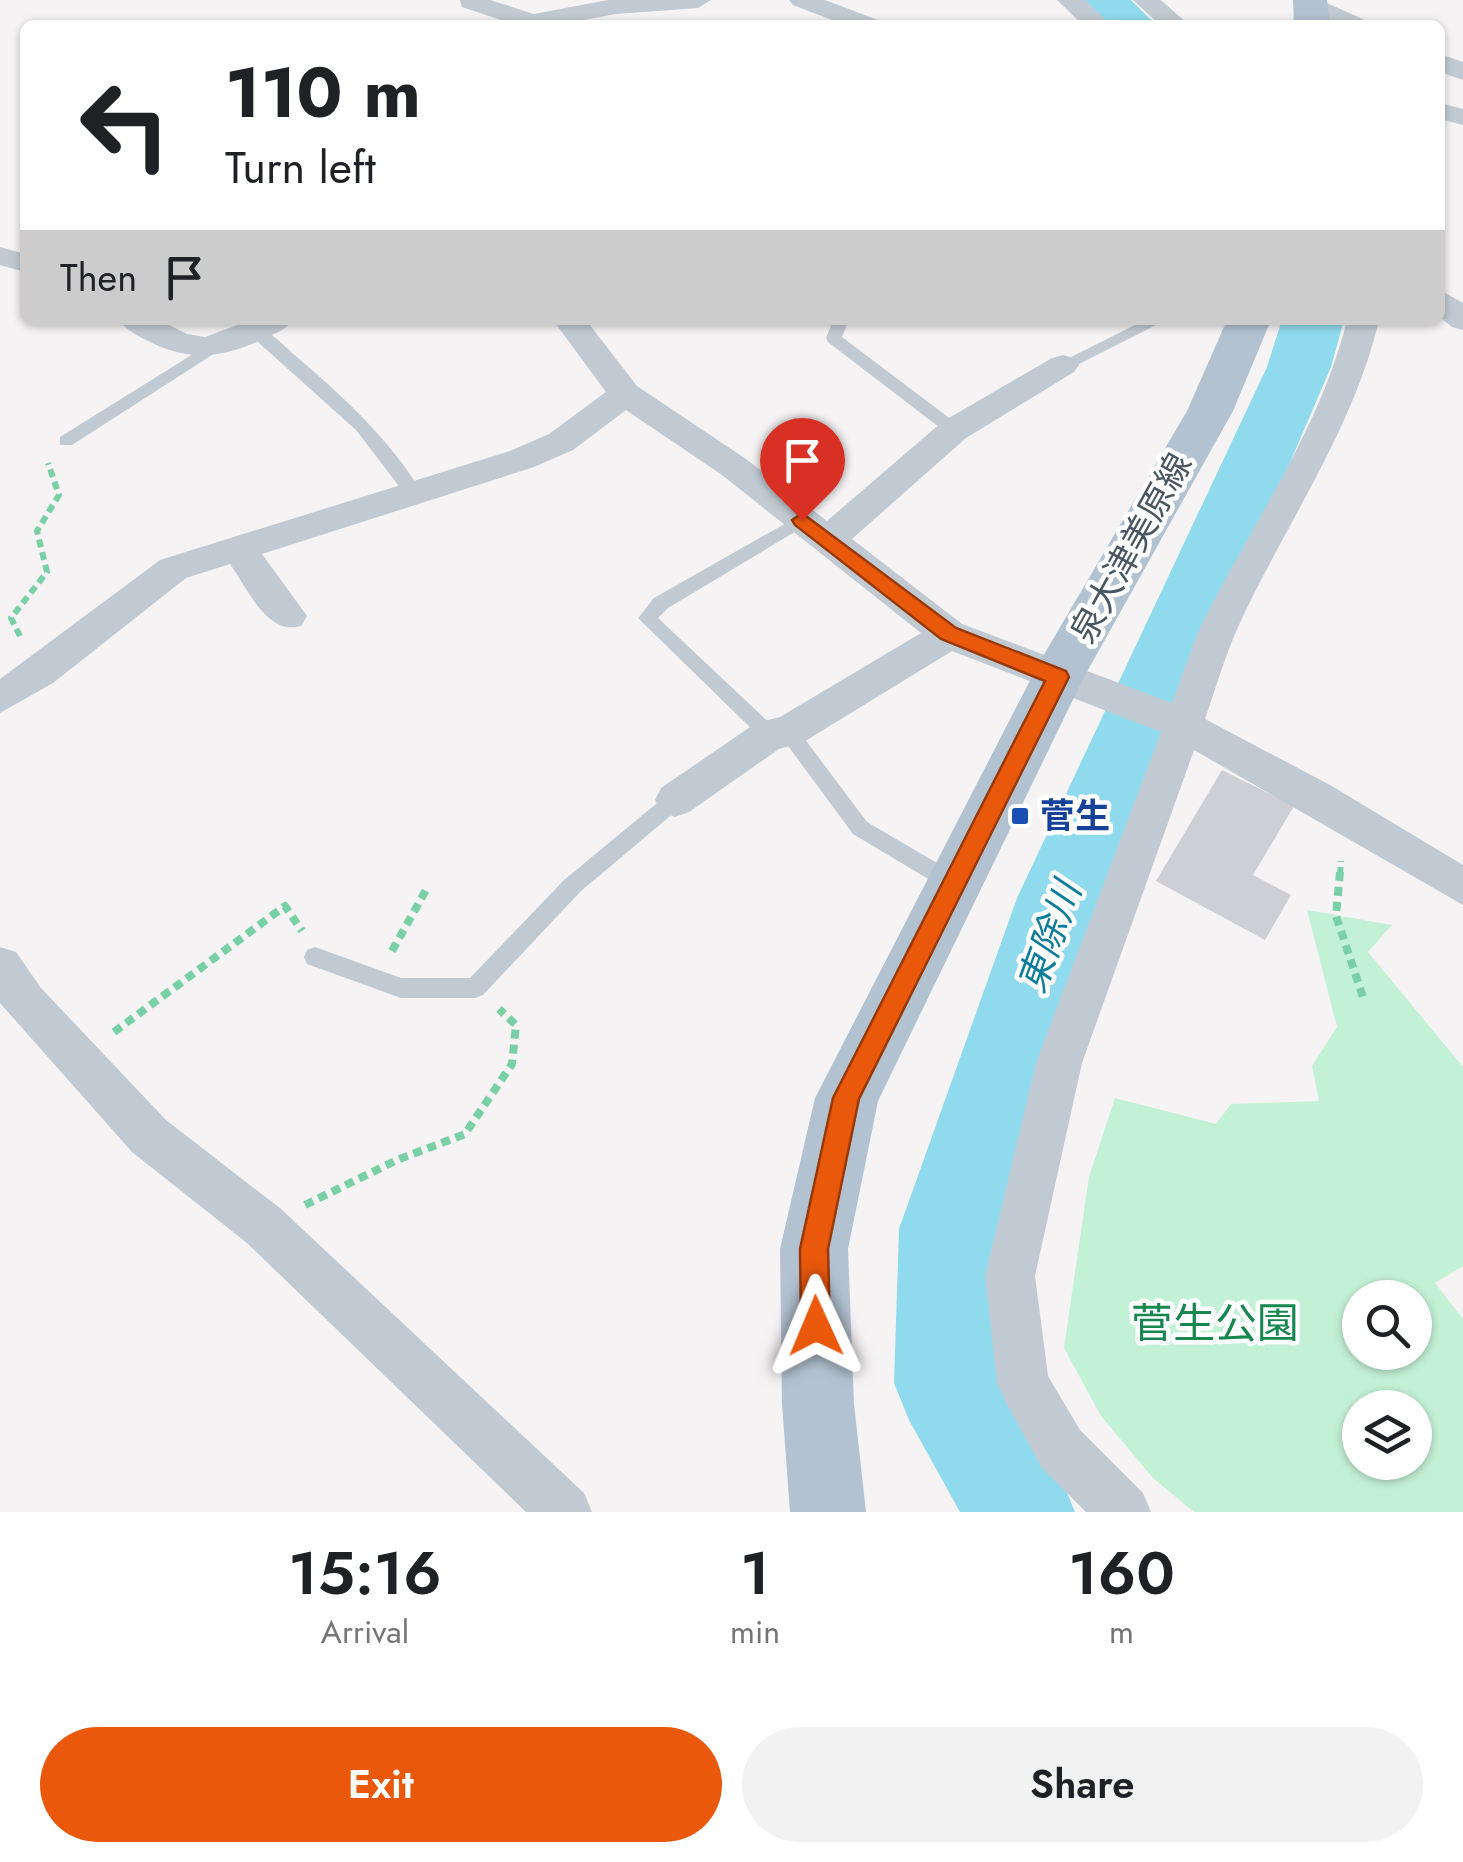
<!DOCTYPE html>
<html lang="en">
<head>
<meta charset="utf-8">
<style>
  :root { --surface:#fff; --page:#f2f2f2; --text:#202124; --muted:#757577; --accent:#ea580c }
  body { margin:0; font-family:Jost,"Noto Sans JP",sans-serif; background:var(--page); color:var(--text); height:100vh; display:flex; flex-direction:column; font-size:38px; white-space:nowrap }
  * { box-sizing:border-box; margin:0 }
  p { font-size:32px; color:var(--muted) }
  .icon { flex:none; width:55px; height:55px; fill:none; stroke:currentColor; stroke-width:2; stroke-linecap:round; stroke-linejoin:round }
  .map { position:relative; height:1512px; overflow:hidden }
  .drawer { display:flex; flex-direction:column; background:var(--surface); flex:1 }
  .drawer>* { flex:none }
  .hud { position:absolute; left:20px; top:20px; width:1425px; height:305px; border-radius:15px; box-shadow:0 2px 8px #0004; background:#fff; color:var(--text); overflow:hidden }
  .buttons { position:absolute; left:1342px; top:1280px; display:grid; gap:20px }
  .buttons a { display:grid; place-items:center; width:90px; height:90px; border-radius:50%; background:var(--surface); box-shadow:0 2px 8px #0004; font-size:50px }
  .pin { position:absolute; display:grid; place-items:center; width:85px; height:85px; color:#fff; margin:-102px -42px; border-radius:50% 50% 50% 0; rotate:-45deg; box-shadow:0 0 10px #0007 }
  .pin .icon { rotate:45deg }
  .me { position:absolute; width:110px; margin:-55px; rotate:359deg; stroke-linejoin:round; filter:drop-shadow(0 0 8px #0008) }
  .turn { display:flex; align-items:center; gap:35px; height:210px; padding:0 40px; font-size:45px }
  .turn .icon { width:130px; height:130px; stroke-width:2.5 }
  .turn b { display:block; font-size:70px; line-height:85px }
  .then { display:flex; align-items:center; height:95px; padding:0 40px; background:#0003; gap:20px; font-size:38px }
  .eta { display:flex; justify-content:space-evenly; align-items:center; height:170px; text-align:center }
  .eta b { font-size:60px; font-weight:600; line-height:70px }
  .button { display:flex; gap:20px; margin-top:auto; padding:20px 40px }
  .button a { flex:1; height:115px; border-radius:60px; background:var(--accent); color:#fff; font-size:40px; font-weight:600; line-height:115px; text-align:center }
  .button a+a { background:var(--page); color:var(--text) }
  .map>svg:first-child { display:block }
  .green { fill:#c3f1d5; fill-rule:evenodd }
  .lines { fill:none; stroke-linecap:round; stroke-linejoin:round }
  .river { fill:#90daee; fill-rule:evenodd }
  .building { fill:#cdcfd5 }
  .path-far1 { stroke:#7ad0a6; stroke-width:6; stroke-dasharray:8 5; stroke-linecap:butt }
  .path { stroke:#7ad0a6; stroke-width:8; stroke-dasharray:9 6; stroke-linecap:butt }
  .lane { fill:#c1cad2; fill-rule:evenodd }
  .street { fill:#c1cad2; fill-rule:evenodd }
  .primary { fill:#b3c2d1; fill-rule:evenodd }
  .route { fill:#ea580c; stroke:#983908; stroke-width:2.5 }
  .transit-dot { fill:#1a4fb4; stroke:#fff; stroke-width:4 }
  .labels { text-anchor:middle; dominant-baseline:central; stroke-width:9; stroke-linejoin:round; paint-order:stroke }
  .street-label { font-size:35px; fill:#4a5661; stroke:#fff }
  .transit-label { font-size:35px; font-weight:bold; fill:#164399; stroke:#fff; text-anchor:start }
  .water-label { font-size:38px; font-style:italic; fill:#0c7c9b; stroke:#fff }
  .near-park-label { font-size:42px; fill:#17864f; stroke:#fff }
</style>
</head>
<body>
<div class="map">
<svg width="1463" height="1512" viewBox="0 0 1463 1512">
  <rect width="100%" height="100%" fill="#f5f3f3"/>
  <!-- green -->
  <path class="green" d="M1307,910L1392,925L1368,952L1463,1067V1266L1435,1283L1463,1319V1512H1194L1153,1478L1101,1416L1064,1348L1089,1177L1115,1098L1216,1124L1231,1104L1319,1101L1312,1066L1337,1027ZM1360,1298H1415V1352H1360ZM1360,1408H1415V1462H1360Z"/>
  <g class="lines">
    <!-- river -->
    <path class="river" d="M1075,0H1131L1156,25H1099Z
      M1282,320H1344L1331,367L1103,898L997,1229L998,1372L1059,1473L1075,1512H960L909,1420L894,1383L899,1229L1017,898L1267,367Z"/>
  </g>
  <!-- building -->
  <path class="building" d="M1222,770L1294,806L1253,875L1291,895L1265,940L1156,881Z"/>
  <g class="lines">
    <!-- path-far1 -->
    <path class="path-far1" d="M20,636L11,618L47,572L37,531L59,495L48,463
      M1340,875L1341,861"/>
    <!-- path -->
    <path class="path" d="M1340,872L1336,916L1364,1000
      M392,951L426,890
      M114,1032L285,906L302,931
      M305,1205L397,1160L465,1134L512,1064L516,1025L499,1009"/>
    <!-- lane -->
    <path class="lane" d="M833,320H849L842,337L960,426V434H948L828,342L826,338Z
      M1145,320H1166L1069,369H1057L1055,365Z
      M255,325C271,331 285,347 298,358C345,398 390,440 423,494L420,498H408L356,430L249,334L247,330Z
      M206,346L212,347V355L72,445H60V437Z
      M802,514L811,520L808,524L668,608L658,618L778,731L788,724L795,726L867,822L961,877L964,883L961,889L953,892L945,889L853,834L780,735L770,742L763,740L638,618L654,598Z
      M675,792L682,794L685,800L682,806L580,892L483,995L475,998H401L307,964L304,957L307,950L315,947L401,978H470L564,880L668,794Z"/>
    <!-- street -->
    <path class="street" d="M460,0H490L534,14L608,0H711L698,8L616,14L557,25H516L462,7Z
      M789,0H825L878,20L882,25H845L793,5Z
      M1057,0H1085L1111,25H1083Z
      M1133,0H1161L1189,25H1160Z
      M1301,0H1320L1365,20L1369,25C1344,25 1315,25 1297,5Z
      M1440,54L1463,62V80L1440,72Z
      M1440,103L1463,109V125L1440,119Z
      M0,247L25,254V272L0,265Z
      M1440,290L1463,303V330L1452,327L1440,317Z
      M119,320H159L187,334L205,337L251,320H293C285,331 271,335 259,341C221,358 190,361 152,343C140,337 127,331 119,320Z
      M553,320H586L637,386L746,459L827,521L942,422L1052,358L1063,355L1074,358L1079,365L1074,372L966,438L852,539L962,624L1172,703C1182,677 1190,650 1202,624C1251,525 1321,428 1347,320H1379C1354,428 1285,525 1239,625C1225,655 1216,688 1205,719L1330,785L1463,865V905L1194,750L1082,1063L1035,1276L1048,1376L1080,1430L1143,1493L1151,1512H1086L1042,1468L1005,1401L997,1383L985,1276L1036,1063L1161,732L952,651L802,743L779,749L689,812L675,817L661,812L655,800L661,788L756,723L780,717L921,633L722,475L626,410L573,450L534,467L262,554L307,616L301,626C267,636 248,589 230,564L186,578L53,683L0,713V679L160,560L510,451L549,434L606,392Z
      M0,947L16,952L41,988L166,1120L281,1209L584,1493L592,1512H526L247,1243L132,1152L0,1003Z"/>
    <!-- primary -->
    <path class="primary" d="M1293,0H1327L1330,25H1294Z
      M1227,320H1271L1233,411L1084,677L878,1101L848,1249L854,1404L866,1512H790L782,1404L780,1249L815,1098L1039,663L1187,411Z"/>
  </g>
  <!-- route -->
  <path class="route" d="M802,513L956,628L1066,671L1069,677L859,1099L828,1249L830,1326L826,1337L816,1341L805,1337L801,1326L800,1249L833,1098L1045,681L941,639L795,525L792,520Z"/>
  <!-- markers -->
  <rect class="transit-dot" x="1010" y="806" width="20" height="20" rx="5"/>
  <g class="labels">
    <!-- street labels -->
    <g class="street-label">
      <text transform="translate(1131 548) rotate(-61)">泉大津美原線</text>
    </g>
    <!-- transit labels -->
    <g class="transit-label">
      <text x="1040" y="816">菅生</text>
    </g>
    <!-- water labels -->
    <g class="water-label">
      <text transform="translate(1049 937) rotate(-70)">東除川</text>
    </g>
    <!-- near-park labels -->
    <g class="near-park-label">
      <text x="1215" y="1323">菅生公園</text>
    </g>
  </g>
</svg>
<div class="buttons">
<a><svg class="icon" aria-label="search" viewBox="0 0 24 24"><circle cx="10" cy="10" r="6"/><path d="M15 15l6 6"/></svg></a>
<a><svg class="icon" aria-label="layers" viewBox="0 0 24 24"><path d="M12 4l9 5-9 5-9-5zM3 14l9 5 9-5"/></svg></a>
</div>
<div class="pin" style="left:802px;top:520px;background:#d93025"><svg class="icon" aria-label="arrive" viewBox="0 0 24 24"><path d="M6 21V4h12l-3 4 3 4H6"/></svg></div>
<svg class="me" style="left:816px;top:1326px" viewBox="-20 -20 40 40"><path d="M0-17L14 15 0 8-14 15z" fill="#ea580c" stroke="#fff" stroke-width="4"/></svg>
<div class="hud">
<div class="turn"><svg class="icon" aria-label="left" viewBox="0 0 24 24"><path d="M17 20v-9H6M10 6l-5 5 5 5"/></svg><div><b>110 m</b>Turn left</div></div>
<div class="then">Then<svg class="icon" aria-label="arrive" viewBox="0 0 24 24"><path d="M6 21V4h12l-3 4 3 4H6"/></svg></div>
</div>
</div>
<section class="drawer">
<div class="eta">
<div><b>15:16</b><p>Arrival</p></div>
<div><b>1</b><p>min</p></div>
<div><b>160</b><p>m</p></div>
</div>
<div class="button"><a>Exit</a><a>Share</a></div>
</section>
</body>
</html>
